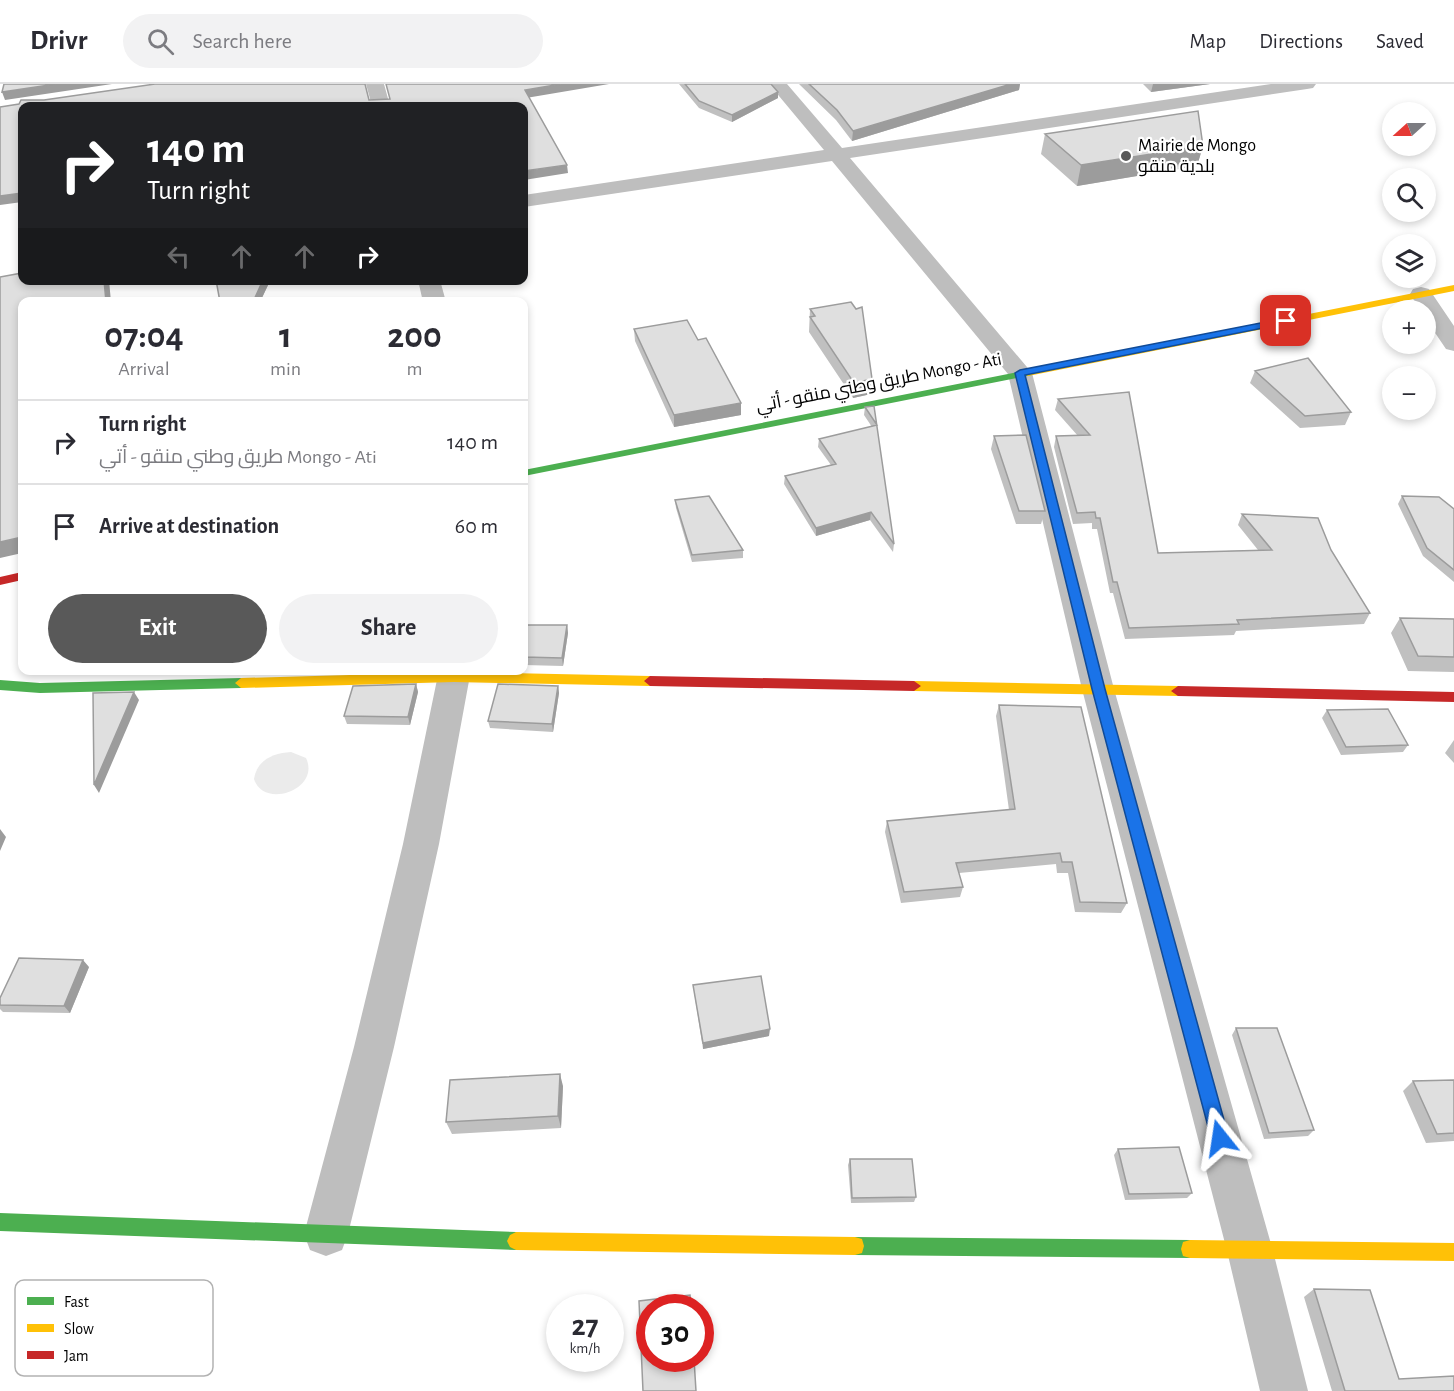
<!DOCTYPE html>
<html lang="en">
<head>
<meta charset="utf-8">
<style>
  :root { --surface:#fff; --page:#f2f2f3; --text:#2b2b33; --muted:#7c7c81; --line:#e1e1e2; --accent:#595959 }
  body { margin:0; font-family:"Alegreya Sans",Cairo,sans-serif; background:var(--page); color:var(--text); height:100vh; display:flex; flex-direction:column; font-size:22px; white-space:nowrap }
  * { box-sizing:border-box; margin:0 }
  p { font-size:20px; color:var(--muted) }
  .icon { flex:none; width:33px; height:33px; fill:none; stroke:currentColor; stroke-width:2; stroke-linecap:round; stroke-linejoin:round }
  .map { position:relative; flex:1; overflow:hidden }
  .sheet { position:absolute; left:18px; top:213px; width:510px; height:378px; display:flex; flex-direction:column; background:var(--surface); border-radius:12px; box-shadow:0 3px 9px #0003 }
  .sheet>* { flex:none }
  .hud { position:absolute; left:18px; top:18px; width:510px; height:183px; border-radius:12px; box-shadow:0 3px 9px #0003; background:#202124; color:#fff; overflow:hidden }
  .needle { width:39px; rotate:249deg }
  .tools { position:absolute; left:1382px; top:18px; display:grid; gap:12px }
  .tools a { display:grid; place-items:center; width:54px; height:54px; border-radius:50%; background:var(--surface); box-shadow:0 3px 9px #0003; font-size:30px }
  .speed { position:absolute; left:546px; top:1210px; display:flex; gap:12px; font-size:30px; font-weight:700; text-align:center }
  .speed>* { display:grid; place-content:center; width:78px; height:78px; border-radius:50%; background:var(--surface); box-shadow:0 3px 9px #0003; line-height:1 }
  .speed small { font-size:15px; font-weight:400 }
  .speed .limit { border:9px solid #d22; background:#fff; color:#111 }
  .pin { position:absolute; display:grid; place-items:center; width:51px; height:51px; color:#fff; margin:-26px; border-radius:12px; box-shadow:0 3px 9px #0006 }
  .me { position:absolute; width:66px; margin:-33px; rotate:345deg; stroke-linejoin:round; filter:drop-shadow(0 0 4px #0008) }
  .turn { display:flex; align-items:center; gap:21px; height:126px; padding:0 30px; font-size:27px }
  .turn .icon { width:78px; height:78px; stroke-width:2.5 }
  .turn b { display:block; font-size:42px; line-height:51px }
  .lanes { display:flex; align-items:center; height:57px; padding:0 30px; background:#0003; justify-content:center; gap:30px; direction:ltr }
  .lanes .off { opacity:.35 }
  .eta { display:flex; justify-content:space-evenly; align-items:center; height:102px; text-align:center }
  .eta b { font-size:36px; font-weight:700; line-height:42px }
  .cta { display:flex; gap:12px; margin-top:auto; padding:12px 30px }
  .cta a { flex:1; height:69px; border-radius:36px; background:var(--accent); color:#fff; font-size:24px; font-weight:700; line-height:69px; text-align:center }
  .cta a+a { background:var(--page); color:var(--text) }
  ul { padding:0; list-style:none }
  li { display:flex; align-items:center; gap:18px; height:84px; padding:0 30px; border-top:2px solid var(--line) }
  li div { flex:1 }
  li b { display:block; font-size:22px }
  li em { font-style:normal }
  header { display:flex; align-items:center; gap:36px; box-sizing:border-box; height:84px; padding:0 30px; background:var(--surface); border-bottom:2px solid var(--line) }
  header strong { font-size:28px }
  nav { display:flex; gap:33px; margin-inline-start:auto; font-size:21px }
  .search { width:420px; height:54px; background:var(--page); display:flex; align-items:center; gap:15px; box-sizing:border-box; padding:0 21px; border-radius:33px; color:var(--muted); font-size:22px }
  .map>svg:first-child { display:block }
  .green { fill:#ebebeb }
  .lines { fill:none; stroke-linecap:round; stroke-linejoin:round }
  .street { fill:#bebebe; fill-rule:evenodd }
  .fast { fill:#4caf50; fill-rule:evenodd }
  .slow { fill:#ffc107; fill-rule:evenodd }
  .jam { fill:#c62828; fill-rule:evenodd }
  .wall { fill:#c0c0c0 }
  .shaded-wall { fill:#9c9c9c }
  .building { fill:#dfdfdf; stroke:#9c9c9c; stroke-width:1.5 }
  .route { fill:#1a73e8; stroke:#114b97; stroke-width:1.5 }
  .poi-dot { fill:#595959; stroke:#fff; stroke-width:2 }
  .labels { text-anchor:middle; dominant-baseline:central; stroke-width:4.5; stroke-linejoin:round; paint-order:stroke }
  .far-poi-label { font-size:18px; fill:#000; stroke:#fff; text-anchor:start }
  .far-street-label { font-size:18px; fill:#000; stroke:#fff }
  .key { fill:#fff; stroke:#b2b2b2; stroke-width:1.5 }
  .key-label { font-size:16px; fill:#000 }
</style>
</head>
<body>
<header>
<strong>Drivr</strong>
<div class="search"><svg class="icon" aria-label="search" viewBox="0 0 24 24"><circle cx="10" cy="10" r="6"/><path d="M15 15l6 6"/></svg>Search here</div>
<nav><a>Map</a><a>Directions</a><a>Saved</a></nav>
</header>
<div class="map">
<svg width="1454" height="1307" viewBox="0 0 1454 1307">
  <rect width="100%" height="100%" fill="#fff"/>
  <!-- green -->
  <path class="green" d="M291,668L306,674C321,705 264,726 254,695C257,676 273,669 291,668Z"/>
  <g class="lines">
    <!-- street -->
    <path class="street" d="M366,0H384L390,22H372Z
      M769,0H787L842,64L1271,0H1316L1313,4L1307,5L850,74L1032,289L1114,605L1273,1167L1308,1307H1260L1227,1167L1082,605L1008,290L832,77L524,123V111L824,66Z
      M418,196H440L446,218H423Z
      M1421,203L1429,205L1454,242V267L1446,265L1425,234V226H1420L1410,210L1413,205Z
      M439,586H471L439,760L394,963L348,1150L342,1166L326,1172L310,1166L304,1150L354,963L403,760Z"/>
    <!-- fast -->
    <path class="fast" d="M1028,286L1032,287V291L524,392V386Z
      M241,594L247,599L241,604L40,609L0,606V596L40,599Z
      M0,1129L516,1148L522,1151L525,1157L522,1163L516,1166L0,1147Z
      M855,1153L1190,1156L1197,1158L1199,1165L1197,1172L1190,1174L855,1171L848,1169L846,1162L848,1155Z"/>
    <!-- slow -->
    <path class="slow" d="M1454,201V207L1028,292L1023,289L1028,286Z
      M454,588L650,592L656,597L650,602L454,598L241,604L235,599L241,594Z
      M914,597L1178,602L1185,607L1178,612L914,607L907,602Z
      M516,1148L855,1153L862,1155L864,1162L862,1169L855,1171L516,1166L510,1163L507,1157L510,1151Z
      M1190,1156L1454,1159V1177L1190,1174L1183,1172L1181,1165L1183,1158Z"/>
    <!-- jam -->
    <path class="jam" d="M22,488V496L0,501V493Z
      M650,592L914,597L921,602L914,607L650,602L644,597Z
      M1178,602L1454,608V618L1178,612L1171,607Z"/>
  </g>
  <!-- wall -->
  <path class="wall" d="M679,0H771L778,14L732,38L699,24Z
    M799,0H1020L1019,6L852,57L836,36Z
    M1143,0H1210L1151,8Z
    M1045,50L1203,62L1197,82L1077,102L1041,70Z
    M216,196H300L269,199L260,218H220Z
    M810,225L871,310L853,314L809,248Z
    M634,245L698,256L741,319V331L674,343L635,257Z
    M1255,287L1351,328L1345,341L1300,344L1250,299Z
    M1129,308L1158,469L1258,466L1238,441L1242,430L1331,466L1370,529L1364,540L1236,547L1234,551L1125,555L1113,509H1110L1097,445H1092V439L1073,440L1054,363L1056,352H1078L1055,326L1058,315Z
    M874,322L894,460L893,468L870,436L816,452L784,400L785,392L831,381L818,363L819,355L872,343L864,331L865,323Z
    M994,352L1045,427L1041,440H1016L991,365Z
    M1402,412L1454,425V498L1423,472L1398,420Z
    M675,416L743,466V474L692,478L676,424Z
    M1400,534L1454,535V588L1408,587L1391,549Z
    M524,541H567L568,549L563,582L524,581Z
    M97,586H151L98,588Z
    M416,600L418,608L410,641L347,640L344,632Z
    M558,602L559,609L553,648L490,644L488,637Z
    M999,621L1127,819L1121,829L1075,828L1068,789H1057L1056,780L959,789L963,803L960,813L901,819L885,748L887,737L1009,726L996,632Z
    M1327,626L1408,661L1403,668L1341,671L1322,634Z
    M1454,656V679L1445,669Z
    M89,883L70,929L3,928L0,925V914Z
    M693,901L769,952L703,965Z
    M1236,944L1314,1046L1308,1052L1264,1055L1232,951Z
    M1454,996V1057L1426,1059L1403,1007L1413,997Z
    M563,1002L561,1044L452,1050L446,1038Z
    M1118,1065L1192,1109L1187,1114L1125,1116L1114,1071Z
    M850,1075L916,1113L914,1118L851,1119L848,1081Z
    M1314,1205L1399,1295L1454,1307H1332L1304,1213Z"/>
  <!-- shaded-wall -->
  <path class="shaded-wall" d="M56,0H112L5,16L2,8Z
    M561,0H609L526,14L525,6Z
    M1011,0H1020L1019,6L852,57L853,47Z
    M1153,0H1210L1151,8Z
    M778,8V14L732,38V31Z
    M1203,62L1197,82L1077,102L1081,81Z
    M567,81L568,89L524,96V87Z
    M22,109V118L0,121V112Z
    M104,196H109L111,218H106Z
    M263,196H268L269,199L260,218H253Z
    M872,295L871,310L853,314L854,299Z
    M741,319V331L674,343V331Z
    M871,428L870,436L816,452V444Z
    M22,453V469L0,474V458Z
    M567,541L568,549L563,582L562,574Z
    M416,600L418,608L410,641L408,633Z
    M558,602L559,609L553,648L552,640Z
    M134,608L139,616L99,709L94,701Z
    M0,745L6,753L0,767Z
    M83,876L89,883L70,929L64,922Z
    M770,945L769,952L703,965V959Z
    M560,990L563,1002L561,1044L558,1032Z"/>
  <!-- building -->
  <path class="building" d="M4,0H56L2,8Z
    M155,0H365L369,16L390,15L386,0H561L525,6L567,81L524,87V22H22V109L0,112V23L19,20L21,16H44Z
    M685,0H771L778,8L732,31L699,17Z
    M809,0H1011L853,47L837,26Z
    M1198,27L1203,62L1081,81L1045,50Z
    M22,189V196H104L106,218H22V453L0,458V193Z
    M216,196H263L253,218H220Z
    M851,218L856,225L862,223L872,295L854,299L810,233L815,232L810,225Z
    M687,236L698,256L706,254L741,319L674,331L634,245Z
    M1308,274L1351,328L1305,332L1255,287Z
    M1129,308L1158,469L1272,466L1242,430L1318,434L1331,466L1370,529L1237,536L1239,540L1129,544L1117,498H1113L1100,434H1096L1095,428L1077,429L1056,352L1090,351L1058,315Z
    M874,322L894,460L871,428L816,444L785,392L836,380L819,355L877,341L865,323Z
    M1026,351L1045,427H1019L994,352Z
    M709,412L743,466L692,471L675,416Z
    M1402,412L1439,413L1454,425V486L1427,464Z
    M1400,534L1454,535V573L1418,572Z
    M524,541H567L562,574L524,573Z
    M416,600L408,633L344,632L353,602Z
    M498,600L558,602L552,640L488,637Z
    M134,608L94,701L93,609Z
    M999,621L1081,623L1127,819L1080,818L1072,778H1062L1060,769L956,779L963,803L904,808L887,737L1015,725Z
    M1388,625L1408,661L1346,663L1327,626Z
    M19,874L83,876L64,922L0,921V914Z
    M761,892L770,945L703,959L693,901Z
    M1236,944H1277L1314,1046L1269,1049Z
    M560,990L558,1032L446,1038L450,996Z
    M1454,996V1049L1437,1050L1413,997Z
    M1179,1063L1192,1109L1129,1110L1118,1065Z
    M850,1075H912L916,1113L852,1114Z
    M1314,1205L1370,1206L1399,1295L1454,1292V1307H1345Z
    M690,1211L691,1224H650V1275H694L696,1307H643L639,1217Z"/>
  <!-- route -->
  <path class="route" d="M1286,234L1289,235V239L1025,291L1105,605L1229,1054L1226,1060L1220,1063L1214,1060L1211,1054L1092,605L1015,289L1020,286Z"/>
  <!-- markers -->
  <circle class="poi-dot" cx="1126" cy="72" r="6"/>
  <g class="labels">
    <!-- far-poi labels -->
    <g class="far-poi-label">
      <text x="1138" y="62">Mairie de Mongo<tspan x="1138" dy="21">بلدية منقو</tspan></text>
    </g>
    <!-- far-street labels -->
    <g class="far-street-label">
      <text transform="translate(879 299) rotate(-11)">طريق وطني منقو - أتي Mongo - Ati</text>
    </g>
  </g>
  <!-- legend -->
  <rect x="15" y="1196" width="198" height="96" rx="9" class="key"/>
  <rect x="27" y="1213" width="27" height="8" fill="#4caf50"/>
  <rect x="27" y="1240" width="27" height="8" fill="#ffc107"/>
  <rect x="27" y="1267" width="27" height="8" fill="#c62828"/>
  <g class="key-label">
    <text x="64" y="1223">Fast</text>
    <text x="64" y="1250">Slow</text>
    <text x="64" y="1277">Jam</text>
  </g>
</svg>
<div class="tools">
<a><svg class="needle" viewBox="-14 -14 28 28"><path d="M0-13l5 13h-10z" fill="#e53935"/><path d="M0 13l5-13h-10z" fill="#7c7c81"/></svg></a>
<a><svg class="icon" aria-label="search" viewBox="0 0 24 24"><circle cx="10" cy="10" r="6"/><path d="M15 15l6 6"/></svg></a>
<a><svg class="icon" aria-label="layers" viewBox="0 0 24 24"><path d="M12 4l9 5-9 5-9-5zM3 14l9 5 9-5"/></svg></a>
<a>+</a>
<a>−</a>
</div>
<div class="speed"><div>27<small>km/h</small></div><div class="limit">30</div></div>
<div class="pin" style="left:1286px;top:237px;background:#d93025"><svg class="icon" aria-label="arrive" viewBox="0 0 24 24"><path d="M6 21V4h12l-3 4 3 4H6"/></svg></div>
<svg class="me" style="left:1220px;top:1054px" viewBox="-20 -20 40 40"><path d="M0-17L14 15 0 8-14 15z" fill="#1a73e8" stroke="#fff" stroke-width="4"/></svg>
<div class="hud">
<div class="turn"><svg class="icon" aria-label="right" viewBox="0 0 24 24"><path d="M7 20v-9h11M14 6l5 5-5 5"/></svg><div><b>140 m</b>Turn right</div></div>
<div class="lanes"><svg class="icon off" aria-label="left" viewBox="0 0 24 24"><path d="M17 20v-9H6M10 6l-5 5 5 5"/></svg><svg class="icon off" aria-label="ahead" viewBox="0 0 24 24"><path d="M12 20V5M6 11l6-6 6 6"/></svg><svg class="icon off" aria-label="ahead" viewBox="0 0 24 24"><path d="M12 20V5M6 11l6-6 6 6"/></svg><svg class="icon" aria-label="right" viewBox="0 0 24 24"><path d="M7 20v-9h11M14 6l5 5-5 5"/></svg></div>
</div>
<section class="sheet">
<div class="eta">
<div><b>07:04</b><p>Arrival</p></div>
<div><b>1</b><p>min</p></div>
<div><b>200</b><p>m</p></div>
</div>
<ul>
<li><svg class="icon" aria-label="right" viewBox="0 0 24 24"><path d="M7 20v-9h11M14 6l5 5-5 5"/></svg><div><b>Turn right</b><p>طريق وطني منقو - أتي Mongo - Ati</p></div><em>140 m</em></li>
<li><svg class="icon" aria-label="arrive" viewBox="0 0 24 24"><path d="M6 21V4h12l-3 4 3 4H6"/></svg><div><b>Arrive at destination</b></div><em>60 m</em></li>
</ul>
<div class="cta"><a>Exit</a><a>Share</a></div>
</section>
</div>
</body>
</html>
